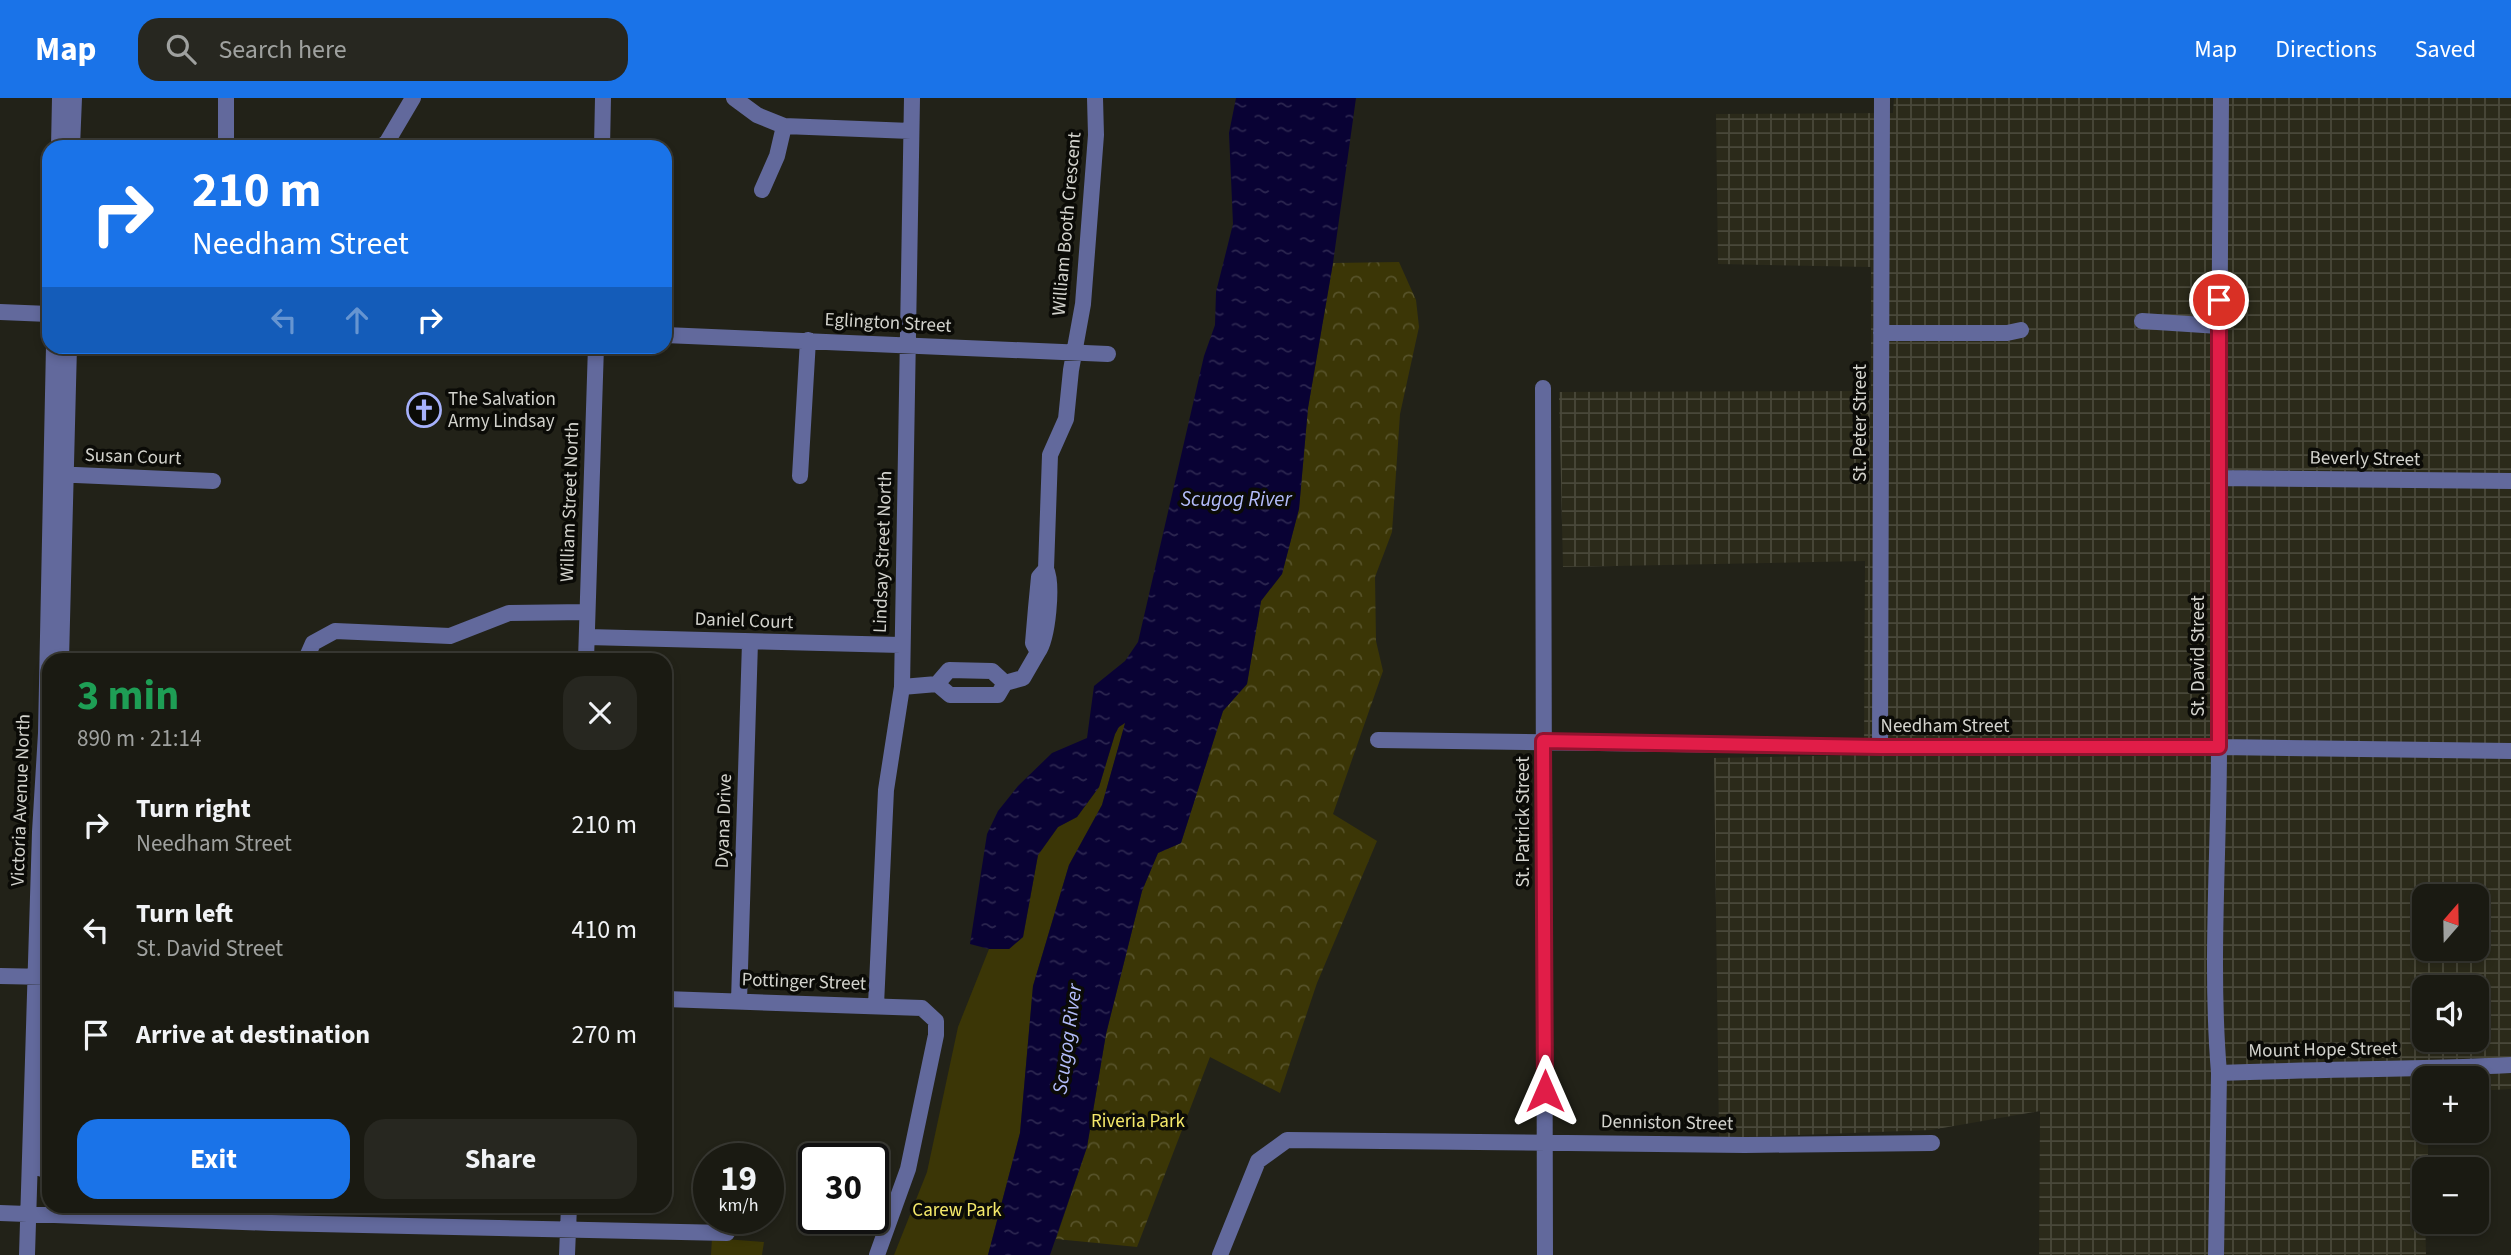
<!DOCTYPE html>
<html lang="en">
<head>
<meta charset="utf-8">
<style>
  :root { --surface:#1a1a12; --page:#272720; --text:#f1f3f6; --muted:#9fa19f; --line:#383832; --accent:#1a73e8 }
  body { margin:0; font-family:"Source Sans 3",sans-serif; background:var(--page); color:var(--text); height:100vh; display:flex; flex-direction:column; font-size:26px; white-space:nowrap }
  * { box-sizing:border-box; margin:0 }
  p { font-size:23px; color:var(--muted) }
  .icon { flex:none; width:38px; height:38px; fill:none; stroke:currentColor; stroke-width:2; stroke-linecap:round; stroke-linejoin:round }
  .map { position:relative; flex:1; overflow:hidden }
  .drawer { position:absolute; left:42px; top:555px; width:630px; height:560px; display:flex; flex-direction:column; background:var(--surface); border-radius:21px; box-shadow:0 4px 10px #0003,0 0 0 2px var(--line) }
  .drawer>* { flex:none }
  .hud { position:absolute; left:42px; top:42px; width:630px; height:214px; border-radius:21px; box-shadow:0 4px 10px #0003,0 0 0 2px var(--line); background:#1a73e8; color:#fff; overflow:hidden }
  .needle { width:46px; rotate:20deg }
  .tools { position:absolute; left:2412px; top:786px; display:grid; gap:14px }
  .tools a { display:grid; place-items:center; width:77px; height:77px; border-radius:14px; background:var(--surface); box-shadow:0 4px 10px #0003,0 0 0 2px var(--line); font-size:35px }
  .speed { position:absolute; left:693px; top:1045px; display:flex; gap:14px; font-size:35px; font-weight:700; text-align:center }
  .speed>* { display:grid; place-content:center; width:91px; height:91px; border-radius:50%; background:var(--surface); box-shadow:0 4px 10px #0003,0 0 0 2px var(--line); line-height:1 }
  .speed small { font-size:18px; font-weight:400 }
  .speed .limit { border:4px solid #111; border-radius:10px; background:#fff; color:#111 }
  .pin { position:absolute; display:grid; place-items:center; width:60px; height:60px; color:#fff; margin:-30px; border:4px solid #fff; border-radius:50%; box-shadow:0 2px 7px #0007 }
  .me { position:absolute; width:77px; margin:-38px; rotate:0deg; stroke-linejoin:round; filter:drop-shadow(0 0 5px #0008) }
  .turn { display:flex; align-items:center; gap:24px; height:147px; padding:0 35px; font-size:32px }
  .turn .icon { width:91px; height:91px; stroke-width:2.5 }
  .turn b { display:block; font-size:49px; line-height:60px }
  .lanes { display:flex; align-items:center; height:66px; padding:0 35px; background:#0003; justify-content:center; gap:35px; direction:ltr }
  .lanes .off { opacity:.35 }
  .round { display:grid; place-items:center; flex:none; width:74px; height:74px; border-radius:21px; background:var(--page) }
  .overview { display:flex; align-items:center; justify-content:space-between; height:119px; padding:0 35px }
  h1 { font-size:42px; font-weight:700; line-height:52px; color:#1e9e55 }
  .button { display:flex; gap:14px; margin-top:auto; padding:14px 35px }
  .button a { flex:1; height:80px; border-radius:21px; background:var(--accent); color:#fff; font-size:28px; font-weight:700; line-height:80px; text-align:center }
  .button a+a { background:var(--page); color:var(--text) }
  ul { padding:0; list-style:none }
  li { display:flex; align-items:center; gap:21px; height:105px; padding:0 35px }
  li div { flex:1 }
  li b { display:block; font-size:26px }
  li em { font-style:normal }
  header { display:flex; align-items:center; gap:42px; box-sizing:border-box; height:98px; padding:0 35px; background:var(--accent); color:#fff }
  header strong { font-size:33px }
  nav { display:flex; gap:38px; margin-inline-start:auto; font-size:24px }
  .search { width:490px; height:63px; background:var(--page); display:flex; align-items:center; gap:18px; box-sizing:border-box; padding:0 24px; border-radius:21px; color:var(--muted); font-size:26px }
  .map>svg:first-child { display:block }
  .industrial { fill:url(#industrial-grid); fill-rule:evenodd }
  .green { fill:#3b3606 }
  .forest { fill:url(#forest-crowns) }
  .water { fill:url(#water-ripples) }
  .lines { fill:none; stroke-linecap:round; stroke-linejoin:round }
  .minor { stroke:#62699c; stroke-width:16 }
  .route-casing { stroke:#92132f; stroke-width:18 }
  .route { stroke:#e11d48; stroke-width:12 }
  .labels { text-anchor:middle; dominant-baseline:central; stroke-width:7; stroke-linejoin:round; paint-order:stroke }
  .street-label { font-size:19px; fill:#d3d3cd; stroke:#0b0b07 }
  .poi-label { font-size:19px; fill:#d3d3cd; stroke:#0b0b07; text-anchor:start }
  .park-label { font-size:19px; fill:#f5e96a; stroke:#0b0b07 }
  .water-label { font-size:21px; font-style:italic; fill:#b3bcfa; stroke:#0b0b07 }
</style>
</head>
<body>
<header>
<strong>Map</strong>
<div class="search"><svg class="icon" aria-label="search" viewBox="0 0 24 24"><circle cx="10" cy="10" r="6"/><path d="M15 15l6 6"/></svg>Search here</div>
<nav><a>Map</a><a>Directions</a><a>Saved</a></nav>
</header>
<div class="map">
<svg width="2511" height="1157" viewBox="0 0 2511 1157">
  <defs>
    <pattern id="industrial-grid" width="8" height="8" patternUnits="userSpaceOnUse" patternTransform="scale(1.75)"><rect width="8" height="8" fill="#2b2a1a"/><path d="M0 4h8M4 0v8" fill="none" stroke="#49483a"/></pattern>
    <pattern id="forest-crowns" width="20" height="18" patternUnits="userSpaceOnUse" patternTransform="scale(1.75)"><rect width="20" height="18" fill="#3b3606"/><path d="M2 6a3 3 0 1 1 6 0M12 15a3 3 0 1 1 6 0" fill="none" stroke="#565229"/></pattern>
    <pattern id="water-ripples" width="26" height="14" patternUnits="userSpaceOnUse" patternTransform="scale(1.75)"><rect width="26" height="14" fill="#090234"/><path d="M2 4q2-2 4 0t4 0M15 11q2-2 4 0t4 0" fill="none" stroke="#2c2650"/></pattern>
  </defs>
  <rect width="100%" height="100%" fill="#222218"/>
  <!-- industrial -->
  <path class="industrial" d="M1894,0H2511V991L2476,993V980H2424V1032L2428,1033V1071H2424L2426,1157H2039L2040,1013L1931,1032L1719,1040L1714,660L1864,657L1865,463L1563,469L1559,294L1871,293V169L1718,166L1716,16L1893,15ZM2424,798H2476V850H2424ZM2424,889H2476V942H2424Z"/>
  <!-- green -->
  <path class="green" d="M1126,624L1102,707L1069,767L1033,888L1020,1035L988,1157H894L927,1074L958,929L989,851H1009L1023,839L1038,757L1058,729L1077,719L1099,689L1115,636L1119,628Z
    M712,1140L764,1144L762,1157H711Z"/>
  <!-- forest -->
  <path class="forest" d="M1399,164L1416,202L1419,229L1400,316L1392,434L1375,479L1376,543L1383,573L1333,716L1377,743L1317,885L1280,995L1210,959L1137,1149L1056,1141L1087,1049L1106,936L1142,793L1158,755L1181,745L1223,613L1247,586L1261,503L1282,476L1299,411L1308,310L1333,165Z"/>
  <!-- water -->
  <path class="water" d="M1236,0H1356L1333,165L1308,310L1299,411L1282,476L1261,503L1247,586L1223,613L1181,745L1158,755L1142,793L1106,936L1087,1049L1050,1157H988L1020,1035L1033,888L1069,767L1102,707L1125,625L1119,629L1115,636L1099,689L1077,719L1058,729L1038,757L1023,839L1009,851H989L970,846L987,736L998,713L1018,688L1052,655L1087,640L1094,588L1125,563L1138,544L1204,258L1215,227L1216,194L1233,126L1229,35Z"/>
  <g class="lines">
    <!-- minor -->
    <path class="minor" d="M226,0V49
      M734,0L757,17L784,28L911,33
      M59,49L60,0
      M72,49L74,0
      M381,49L387,44L413,0
      M602,49L603,0
      M762,92L777,58L784,28
      M0,214L49,216
      M2142,223L2219,228
      M1881,235H2007L2021,232
      M665,237L1108,256
      M1543,290L1545,1157
      M53,376L213,383
      M800,378L808,242
      M2219,380L2511,383
      M1046,471L1050,357L1066,321L1071,272L1083,206L1096,37L1095,0
      M587,539L901,547
      M306,561L313,545L335,533L450,538L509,515L587,514
      M61,562L69,248
      M586,562L596,248
      M1005,585L998,597H950L937,586L949,572L992,573L1005,585L1023,580L1038,554L1033,545L1036,510L1039,479L1046,471C1053,486 1048,540 1038,554
      M902,589L937,586
      M1378,642L1880,649H2219L2511,653
      M1880,649L1882,0
      M0,878L49,879
      M665,901L922,910L936,923V937L908,1071L877,1157
      M739,903L750,544
      M876,907L886,692L902,589L912,0
      M2219,975C2316,971 2414,972 2511,967
      M42,1071L49,914
      M0,1115L272,1125L727,1135
      M27,1157L40,734L46,635L54,248
      M567,1157L569,1108
      M1220,1157L1258,1063L1287,1042L1745,1047L1932,1045
      M2216,1157L2219,975C2210,866 2219,756 2219,647C2218,431 2219,216 2221,0"/>
  </g>
  <g class="lines">
    <!-- route casing -->
    <g class="route-casing">
      <path id="route" d="M1545,993L1543,643L1880,649H2219V202"/>
    </g>
    <!-- route -->
    <use href="#route" class="route"/>
  </g>
  <!-- icons -->
  <defs>
    <g id="church-ring" transform="scale(1.75)"><circle r="9.5" fill="#0b0b07" stroke="#a6b1fc" stroke-width="1.5"/><path d="M-1.2-6h2.4v3.5h3.3v2.4h-3.3V6h-2.4V-.1h-3.3v-2.4h3.3Z" fill="#a6b1fc"/></g>
  </defs>
  <g fill-rule="evenodd">
    <use href="#church-ring" x="424" y="312"/>
  </g>
  <g class="labels">
    <!-- street labels -->
    <g class="street-label">
      <text transform="translate(1067 126) rotate(-85)">William Booth Crescent</text>
      <text transform="translate(888 225) rotate(3)">Eglington Street</text>
      <text transform="translate(1860 325) rotate(-90)">St. Peter Street</text>
      <text transform="translate(133 359) rotate(2)">Susan Court</text>
      <text transform="translate(2365 361) rotate(1)">Beverly Street</text>
      <text transform="translate(570 404) rotate(-88)">William Street North</text>
      <text transform="translate(883 454) rotate(-88)">Lindsay Street North</text>
      <text transform="translate(744 523) rotate(2)">Daniel Court</text>
      <text transform="translate(2198 558) rotate(-90)">St. David Street</text>
      <text x="1945" y="628">Needham Street</text>
      <text transform="translate(21 702) rotate(-88)">Victoria Avenue North</text>
      <text transform="translate(724 723) rotate(-88)">Dyana Drive</text>
      <text transform="translate(1523 724) rotate(-90)">St. Patrick Street</text>
      <text transform="translate(804 884) rotate(2)">Pottinger Street</text>
      <text transform="translate(2323 952) rotate(-1)">Mount Hope Street</text>
      <text transform="translate(1667 1025) rotate(1)">Denniston Street</text>
    </g>
    <!-- poi labels -->
    <g class="poi-label">
      <text x="448" y="301">The Salvation<tspan x="448" dy="22">Army Lindsay</tspan></text>
    </g>
    <!-- park labels -->
    <g class="park-label">
      <text x="1138" y="1023">Riveria Park</text>
      <text x="957" y="1112">Carew Park</text>
    </g>
    <!-- water labels -->
    <g class="water-label">
      <text x="1236" y="401">Scugog River</text>
      <text transform="translate(1067 941) rotate(-82)">Scugog River</text>
    </g>
  </g>
</svg>
<div class="tools">
<a><svg class="needle" viewBox="-14 -14 28 28"><path d="M0-13l5 13h-10z" fill="#e53935"/><path d="M0 13l5-13h-10z" fill="#9fa19f"/></svg></a>
<a><svg class="icon" aria-label="sound" viewBox="0 0 24 24"><path d="M4 9h4l5-4v14l-5-4H4zM17 9q2 3 0 6"/></svg></a>
<a>+</a>
<a>−</a>
</div>
<div class="speed"><div>19<small>km/h</small></div><div class="limit">30</div></div>
<div class="pin" style="left:2219px;top:202px;background:#d93025"><svg class="icon" aria-label="arrive" viewBox="0 0 24 24"><path d="M6 21V4h12l-3 4 3 4H6"/></svg></div>
<svg class="me" style="left:1545px;top:993px" viewBox="-20 -20 40 40"><path d="M0-17L14 15 0 8-14 15z" fill="#e11d48" stroke="#fff" stroke-width="4"/></svg>
<div class="hud">
<div class="turn"><svg class="icon" aria-label="right" viewBox="0 0 24 24"><path d="M7 20v-9h11M14 6l5 5-5 5"/></svg><div><b>210 m</b>Needham Street</div></div>
<div class="lanes"><svg class="icon off" aria-label="left" viewBox="0 0 24 24"><path d="M17 20v-9H6M10 6l-5 5 5 5"/></svg><svg class="icon off" aria-label="ahead" viewBox="0 0 24 24"><path d="M12 20V5M6 11l6-6 6 6"/></svg><svg class="icon" aria-label="right" viewBox="0 0 24 24"><path d="M7 20v-9h11M14 6l5 5-5 5"/></svg></div>
</div>
<section class="drawer">
<div class="overview"><div><h1>3 min</h1><p>890 m · 21:14</p></div><a class="round"><svg class="icon" aria-label="close" viewBox="0 0 24 24"><path d="M6 6l12 12M18 6L6 18"/></svg></a></div>
<ul>
<li><svg class="icon" aria-label="right" viewBox="0 0 24 24"><path d="M7 20v-9h11M14 6l5 5-5 5"/></svg><div><b>Turn right</b><p>Needham Street</p></div><em>210 m</em></li>
<li><svg class="icon" aria-label="left" viewBox="0 0 24 24"><path d="M17 20v-9H6M10 6l-5 5 5 5"/></svg><div><b>Turn left</b><p>St. David Street</p></div><em>410 m</em></li>
<li><svg class="icon" aria-label="arrive" viewBox="0 0 24 24"><path d="M6 21V4h12l-3 4 3 4H6"/></svg><div><b>Arrive at destination</b></div><em>270 m</em></li>
</ul>
<div class="button"><a>Exit</a><a>Share</a></div>
</section>
</div>
</body>
</html>
